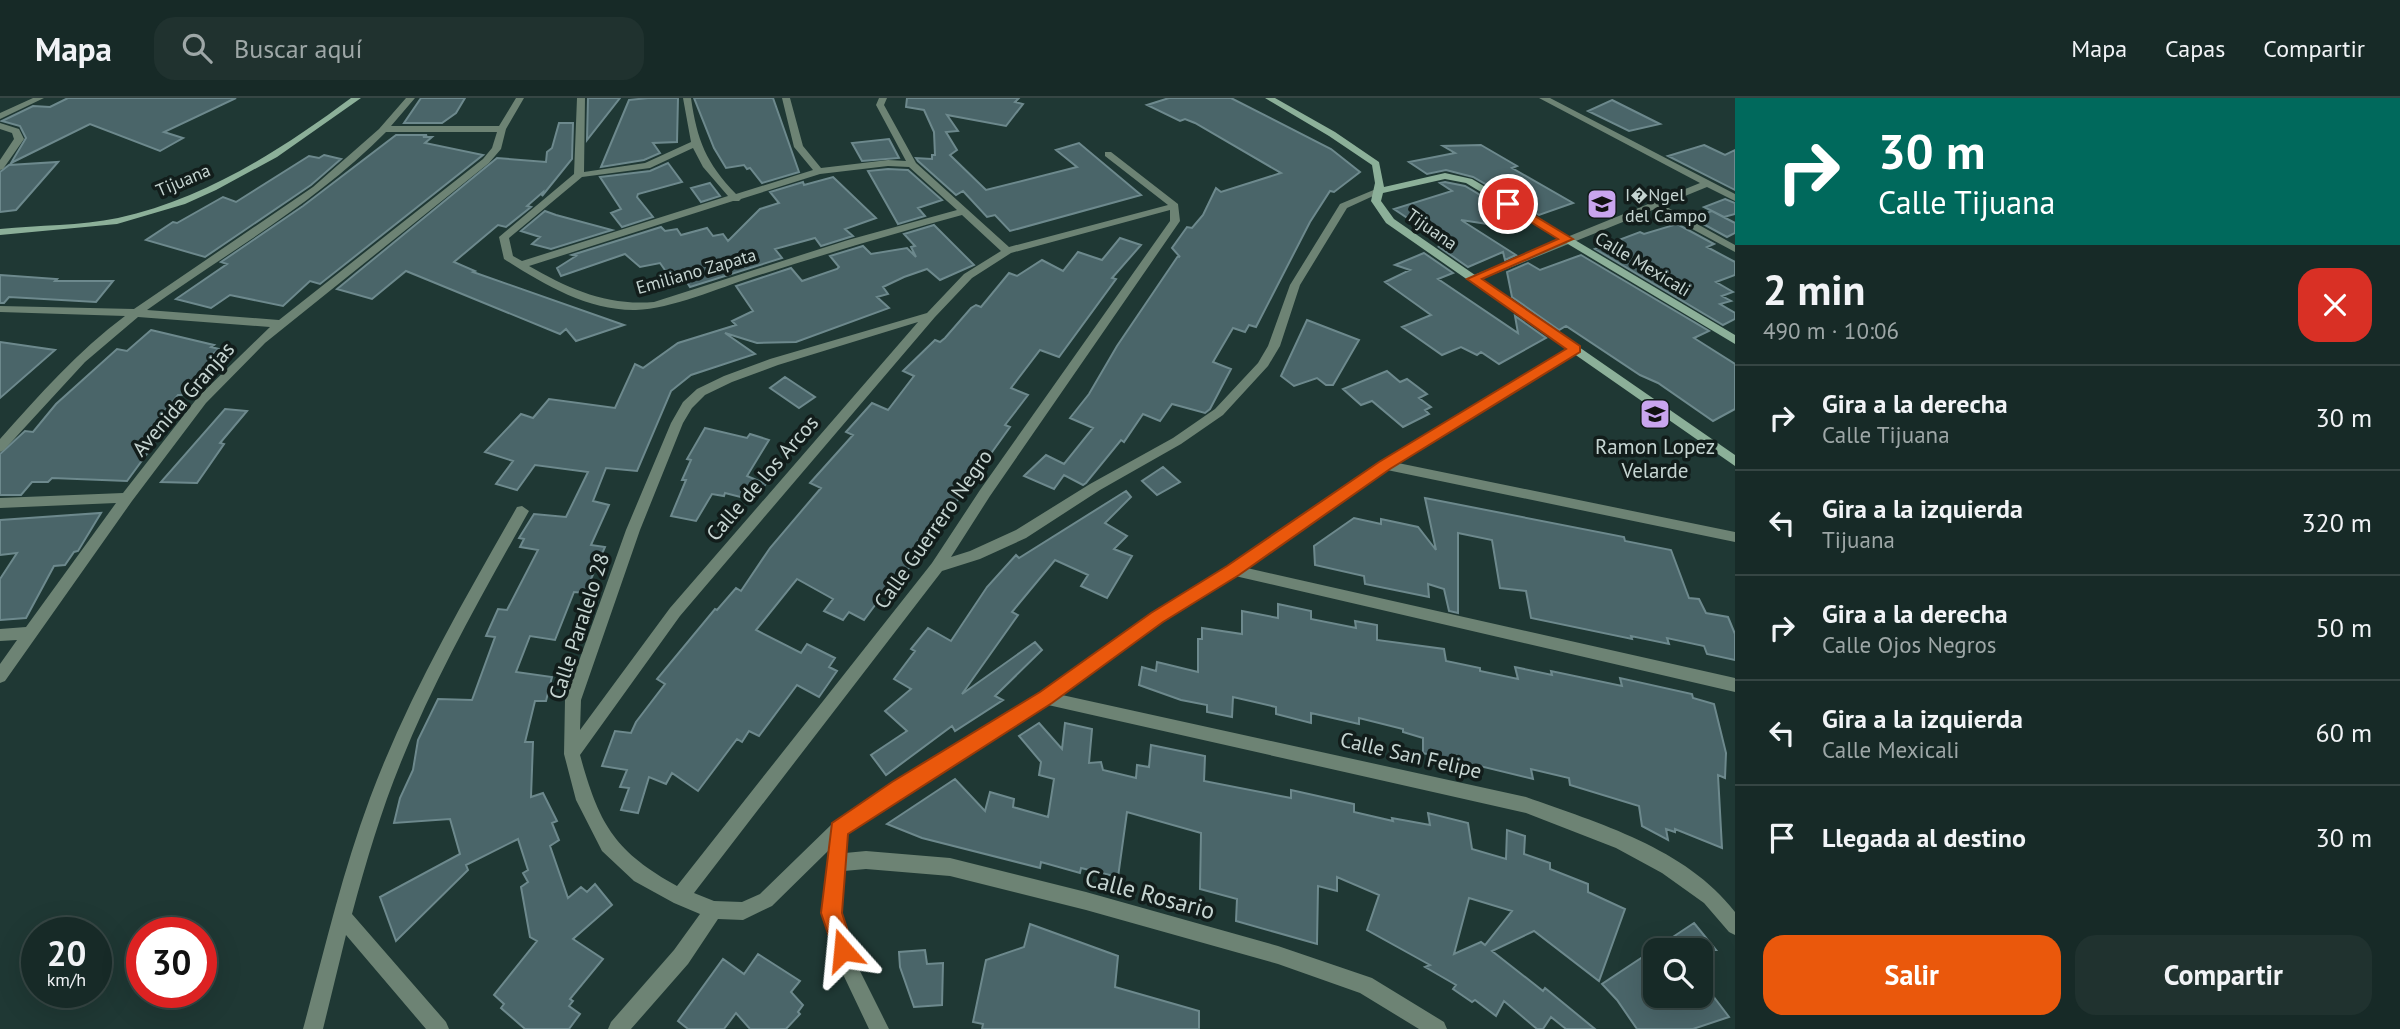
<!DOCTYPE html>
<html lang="es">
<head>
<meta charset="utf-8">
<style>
  :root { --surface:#172a27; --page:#20322f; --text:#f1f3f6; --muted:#9ea7a7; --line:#364644; --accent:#ea580c }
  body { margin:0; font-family:"PT Sans",sans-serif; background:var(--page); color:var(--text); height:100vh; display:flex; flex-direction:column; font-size:26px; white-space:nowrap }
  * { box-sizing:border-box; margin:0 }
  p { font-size:23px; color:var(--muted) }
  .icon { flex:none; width:38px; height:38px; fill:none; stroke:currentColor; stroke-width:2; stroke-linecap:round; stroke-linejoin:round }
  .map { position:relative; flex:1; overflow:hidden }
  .details { display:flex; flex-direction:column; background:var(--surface); width:665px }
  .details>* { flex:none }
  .hud { background:#00695c; color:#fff; overflow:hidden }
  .buttons { position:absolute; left:1643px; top:840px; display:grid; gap:14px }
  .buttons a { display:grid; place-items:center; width:70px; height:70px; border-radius:14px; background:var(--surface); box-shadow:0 7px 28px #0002,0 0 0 2px var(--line); font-size:35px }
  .speed { position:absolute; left:21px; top:819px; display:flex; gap:14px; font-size:35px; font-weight:700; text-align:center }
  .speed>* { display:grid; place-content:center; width:91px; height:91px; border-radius:50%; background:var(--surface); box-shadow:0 7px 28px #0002,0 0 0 2px var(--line); line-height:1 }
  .speed small { font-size:18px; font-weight:400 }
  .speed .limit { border:10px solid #d22; background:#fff; color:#111 }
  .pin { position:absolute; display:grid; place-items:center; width:60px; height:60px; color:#fff; margin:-30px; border:4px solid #fff; border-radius:50%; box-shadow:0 2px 7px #0007 }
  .me { position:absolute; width:77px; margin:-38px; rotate:342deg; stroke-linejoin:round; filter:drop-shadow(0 0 5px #0008) }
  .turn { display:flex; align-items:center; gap:24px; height:147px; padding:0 28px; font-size:32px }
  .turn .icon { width:91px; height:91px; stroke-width:2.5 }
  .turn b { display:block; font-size:49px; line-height:60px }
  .round { display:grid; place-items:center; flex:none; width:74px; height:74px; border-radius:21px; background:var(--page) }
  .summary { display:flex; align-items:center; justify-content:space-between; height:119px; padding:0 28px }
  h1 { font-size:42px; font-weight:800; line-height:52px }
  .primary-button { display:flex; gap:14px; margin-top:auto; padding:14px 28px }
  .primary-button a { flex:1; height:80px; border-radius:21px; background:var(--accent); color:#fff; font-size:28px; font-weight:800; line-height:80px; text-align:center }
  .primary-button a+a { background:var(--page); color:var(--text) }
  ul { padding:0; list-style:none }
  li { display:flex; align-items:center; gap:21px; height:105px; padding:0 28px; border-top:2px solid var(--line) }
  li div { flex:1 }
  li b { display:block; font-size:26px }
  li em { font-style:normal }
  header { display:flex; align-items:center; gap:42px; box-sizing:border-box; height:98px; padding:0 35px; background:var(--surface); border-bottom:2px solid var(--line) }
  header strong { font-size:33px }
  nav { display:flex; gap:38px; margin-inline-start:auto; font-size:24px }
  .search { width:490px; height:63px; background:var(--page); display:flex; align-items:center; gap:18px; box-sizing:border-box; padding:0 24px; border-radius:21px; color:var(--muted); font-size:26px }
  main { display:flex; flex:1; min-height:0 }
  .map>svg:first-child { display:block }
  .building { fill:#4a6569; stroke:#6d898d; stroke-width:2; fill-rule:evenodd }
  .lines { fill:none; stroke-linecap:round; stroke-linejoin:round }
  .street { fill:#6d8374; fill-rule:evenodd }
  .secondary { fill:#8cb099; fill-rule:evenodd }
  .route { fill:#ea580c; stroke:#983908; stroke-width:2 }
  .labels { text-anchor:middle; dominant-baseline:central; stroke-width:7; stroke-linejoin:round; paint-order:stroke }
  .far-street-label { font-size:18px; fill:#c6d5d2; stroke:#121d1b }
  .far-poi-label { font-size:18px; fill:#c6d5d2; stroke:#121d1b; text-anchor:start }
  .street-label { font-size:21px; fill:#c6d5d2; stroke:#121d1b }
  .poi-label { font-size:21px; fill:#c6d5d2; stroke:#121d1b }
  .near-street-label { font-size:24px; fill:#c6d5d2; stroke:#121d1b }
</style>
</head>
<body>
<header>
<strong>Mapa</strong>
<div class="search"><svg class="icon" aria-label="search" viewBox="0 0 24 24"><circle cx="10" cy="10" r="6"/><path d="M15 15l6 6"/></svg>Buscar aquí</div>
<nav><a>Mapa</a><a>Capas</a><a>Compartir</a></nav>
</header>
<main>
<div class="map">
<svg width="1735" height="931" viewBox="0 0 1735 931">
  <rect width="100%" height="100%" fill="#1f3834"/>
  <!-- building -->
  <path class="building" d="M68,0H236L164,34L183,40L160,53L90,26L11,65L26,40L20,28L2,23L33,8L50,9Z
    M421,0H465L456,15L442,25H404Z
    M588,0H620L587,42Z
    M648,0H678L677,44L653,45L660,55L644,62L601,69L629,2Z
    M694,0H773L799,74L762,85L750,70L747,71L744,67L726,70L714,50Z
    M907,0H1019L1015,4L1023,6L1006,28L947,17L958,33L946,34L957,52L950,57L986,92L1077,69L1056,52L1079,45L1141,97L1010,133L995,117L987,119L963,93L956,97L918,63L916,60L932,61V57H935L934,34L924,12L906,9Z
    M1169,0H1231L1331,51L1360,74L1334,94L1330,93L1310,124L1256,229L1249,227L1245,234L1233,230L1213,264L1231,271L1210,311L1205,315L1172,306L1160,323L1143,316L1124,344L1121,342L1086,385L1083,387L1064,377L1054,391L1024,378L1046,357L1064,366L1093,330L1070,320L1089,296L1117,248L1178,158L1180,159L1172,150L1187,129L1192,130L1203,117L1216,90L1221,94L1281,75L1195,25L1185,21L1180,23L1147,7Z
    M1612,2L1660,26L1629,33L1588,13Z
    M559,25H573L572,61L542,98L543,94L527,108L531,109L506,129L498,127L454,164L475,173L473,174L624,227L576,243L566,231L560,236L406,173L372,201L337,191L497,60L546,64L547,54L552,50Z
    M396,37H427L423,39H432L425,45L483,57L320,186L310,183L283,208L230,197L211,210L176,201L227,166L221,164L303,108Z
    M889,41L899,60L862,63L852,45Z
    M1481,47L1517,68L1512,70L1573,105L1539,117L1473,79L1446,72L1427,76L1409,64L1455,55L1443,48Z
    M1704,47L1725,57L1735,52V92L1668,58Z
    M324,57L341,61L311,87L205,159L146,142L173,124L177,125L223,99L236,104L309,58L319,60Z
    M58,64L16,112L0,114V74L9,67Z
    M668,65L682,84L638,96L637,99L653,119L622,129L611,115L621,111L600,79L650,73Z
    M888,71L908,72L942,102L918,110L925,118L898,126L868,73Z
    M833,79L876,120L845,131L853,138L821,148L815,140L775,151L782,160L690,189L683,178L672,182L660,165L640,169L625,156L561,178L557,170L576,158L572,157L661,129L665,133L677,131L681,137L707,130L713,138L723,136L728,143L760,111L779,105L770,94L803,84L804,87Z
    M1445,84L1465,88L1524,123L1507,129L1461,122L1516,157L1505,162L1503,154L1468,169L1439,149L1446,146L1394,111L1452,93L1440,85Z
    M710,85L720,98L701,104L691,90Z
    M1725,101L1735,105V116L1724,119L1704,109Z
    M545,113L556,117L612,132L551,151L532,146L540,139L521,133Z
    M1712,113L1735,125V135L1727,139L1692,120Z
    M1677,126L1714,146L1707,149L1735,164V177L1716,184L1733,194L1722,198L1731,203L1720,206L1735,215V221L1723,227L1595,151L1640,134L1644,136Z
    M934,127L974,167L940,182L927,171L904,179L883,189L888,196L877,199L889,210L796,244L757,245L725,235L755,256L691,277L671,293L637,373L606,370L593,403L609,407L591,447L605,449L585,495L574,494L555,542L530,538L516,574L552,579L546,603H535L525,644H533L531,699L543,695L557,723L552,725L559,742L550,748L568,800L581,789L587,794L595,786L612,807L573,841L603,861L570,901L573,903L569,908L580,916L569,931H525L501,910L504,906L494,897L537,843L530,839L521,789L528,784L523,775L528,772L518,741L466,767L468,772L396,843L380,799L460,756L450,721L394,725L400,700L413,672L418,642L438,601L472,602L495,539L486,538L498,511L507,512L538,452L520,449L524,441L519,440L534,416L566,419L588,374L535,367L517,392L496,386L513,363L485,354L521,316L533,320L549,301L615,310L635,266L643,270L678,245L736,227L732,223L753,213L736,188L791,170L802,183L837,171L839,169L830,158L863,148L871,156L907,150L916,159L911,149L915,148L904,136Z
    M1120,140L1141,147L1112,180L1116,181L1059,259L1040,252L1011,290L1028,297L1005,327L1010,329L901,481L896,479L864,522L849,514L843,522L824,513L833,501L797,481L756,532L801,555L807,546L835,560L829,569L837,573L819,599L797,587L759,638L749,633L742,644L737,641L698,693L672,675L666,686L649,679L638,715L621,712L629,690L620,689L627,672L602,668L615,633L631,635L636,624L665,586L657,581L715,511L717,512L736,490L741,493L770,450L821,390L810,385L853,337L846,334L872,305L888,312L914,278L903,273L935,242L940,244L945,240L971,210L976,207L981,209L1009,175L1017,178L1042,162L1063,173L1078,154L1102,162Z
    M1424,155L1453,175L1438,181L1518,235L1515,218L1546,240L1499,266L1481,254L1477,257L1461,249L1442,257L1402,229L1431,217L1385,184L1410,172L1395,167Z
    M1581,157L1709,233L1694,240L1735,266V311L1713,323L1658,285L1640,277L1566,228L1559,232L1512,199L1507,174L1528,165L1540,172Z
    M0,177L57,181L55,183H113L96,204L9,199L4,205H0Z
    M1307,222L1359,242L1333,287H1326L1317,280L1294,288L1281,278Z
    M151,232L214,247L211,249L219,251L212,257L228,260L205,281L197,280L182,297H178L151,330L165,331L127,383L52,380L48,384H32L21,397H0V356L25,333L33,334L56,306L117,251L127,253Z
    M0,244L55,252L0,300Z
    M1387,273L1400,284L1407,281L1427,296L1419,300L1431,309L1425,312L1429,316L1403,329L1372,303L1361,307L1343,291Z
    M785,279L815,299L799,310L770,290Z
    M225,311L247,313L220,345L224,346L197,385L161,384Z
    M705,330L747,340L750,336L769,342L747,378L766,386L752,402L725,395L724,398L712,396L696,423L671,418L686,382H682L691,362L687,361Z
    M1163,369L1180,384L1157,397L1142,383Z
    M1126,393L1131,399L1105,425L1127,438L1114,451L1132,458L1107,500L1081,488L1088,477L1055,462L1012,514L1018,517L962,596L1035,544L1042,552L995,598L1003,602L955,633L952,628L886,677L871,657L907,633L885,613L911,591L894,581L915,553L911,551L928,530L951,543L987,489L1016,457L1019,460Z
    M1425,400L1624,439L1625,443L1671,452L1689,500L1699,501L1706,515L1728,519L1735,536V562L1707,556L1704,548L1667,540L1669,546L1631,538L1632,541L1531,520L1526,493L1500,490L1492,442L1458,435V515L1449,513L1444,491L1428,486L1429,499L1365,486L1364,478L1315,467L1314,448L1354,420L1381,426V421L1418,429L1436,452Z
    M101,415L78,453L74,454L65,467L54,468L26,520L0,522V481L17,455L0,457V422Z
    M1278,506L1311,513V521L1356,530L1355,523L1377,527V542L1444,551L1446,563L1480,570V573L1518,581L1515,569L1552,577L1551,573L1622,588L1620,580L1692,596L1693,600L1714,606L1726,655L1725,680L1718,677L1722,750L1675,731V734L1666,731L1668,742L1642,728L1639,708L1570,687L1569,680L1531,671L1533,681L1480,668L1481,672L1423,655V640L1403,634V631L1359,620V626L1311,615V625L1276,616V609L1233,599L1232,619L1207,614V607L1181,602L1139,587L1142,569L1156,573L1157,564L1198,574V541H1202V530L1242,536V513L1278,520Z
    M1039,625L1062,651L1065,625L1092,631L1089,665L1101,664L1103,672L1136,680L1137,667L1149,669L1151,647L1205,658L1204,683L1291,700V692L1354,706V714L1393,723L1392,720L1430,727L1428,715L1468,725L1472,751L1506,761L1507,732L1525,738L1524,756L1550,765V771L1588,786V794L1625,811L1599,883L1534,833L1492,853L1543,893L1545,890L1595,931H1566L1551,919L1543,931H1537L1504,903L1496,918L1475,902L1472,904L1453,891L1456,887L1425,869L1430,867L1367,832L1379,797L1337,779V793L1318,788L1317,846L1236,823L1237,801L1200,791L1201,735L1127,714L1118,779L1081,770L1080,775L1041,764L1040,770L922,740L887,726L955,681L985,713L990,694L1014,701L1013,709L1048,719L1054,681L1039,677L1041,664L1019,638ZM1469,800L1512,813L1485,847L1481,844L1454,856Z
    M1694,825L1716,852H1656V898H1713L1729,919L1693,931H1637L1617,902L1602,886Z
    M1030,826L1118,858L1115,889L1199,913V931H982L983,926L973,924L986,862L1024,849Z
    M925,852L927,866L943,865L942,907L914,909L900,869L899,854Z
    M758,856L800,883L791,894L803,907L798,914L800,916L786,931H750L736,915L724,931H688L678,923L723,861L744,876Z"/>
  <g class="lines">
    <!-- street -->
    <path class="street" d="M33,0H44L0,21V15Z
      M406,0H415L391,28H499L516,0H524L506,31L501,51L489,65L265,245L206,305L132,403L5,583L0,585V566L17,542L0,543V531L26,529L116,405L0,410V400L123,395L198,299L270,229L138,219L85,264L4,352L0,354V341C39,297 78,253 125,218L0,214V208L134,211L313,89L379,31ZM386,34H497L492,50L483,61L279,222L147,212C228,154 316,105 386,34Z
      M577,0H585L584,74L645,65L691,44L683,0H691C697,42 706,65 736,96L813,72L794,49L782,0H790L803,48L821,70L888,62L906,63L876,7L879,0H887L884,7L916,65L1009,149L1168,107L1105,58V54H1111L1178,106L1180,123L990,398L951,459L970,453L1016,432L1090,386L1173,340L1215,311L1258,265L1268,248L1290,187L1340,106L1376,91L1384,93L1347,110L1300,187L1280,248L1268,268L1223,317L1181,346L1100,392L1026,440L980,461L942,473L694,795L714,803L742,804L760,796L833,725L893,685L1040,595L1152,515L1228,468L1380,364L1575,247L1579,248V254L1398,365L1735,434V444L1387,372L1247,470L1735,580V594L1235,478L1162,523L1062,597L1526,699C1598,725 1686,750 1735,814V837L1729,834L1704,805L1662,775L1616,750L1526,715L1048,607L905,695L847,735L845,755L866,753L950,760L1086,794L1278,848L1372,880L1444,924L1447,931H1419L1360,895L1278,866L1086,812L950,778L866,771L844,773L840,815L857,867L889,931H869L840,870L822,815L828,753L772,808L743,822L718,821L688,866L631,931H608L611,924L674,852L700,816L674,805L634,783L602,753L576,702L564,656L565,602L626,432L671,325L683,304L697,291L724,278L770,261L927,215L964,176L1001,153L962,117C892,136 822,157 753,179C719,190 671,211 636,212C588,213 543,186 504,161L499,139L574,76ZM693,50L703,69L728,98L522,163L513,158L509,140L582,79L650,70ZM888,68L909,69L957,112L848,142L654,204C607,208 569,191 529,168L733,103H739L741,101L820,76ZM1170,112V123L980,392L932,465L677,788C614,753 599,726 580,657L680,518L935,219L972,180L1011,155ZM918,224L670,510L580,632L581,602L640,432L683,325L692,310L705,297L732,284L778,267Z
      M1539,0H1550L1735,96V103L1707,89L1663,107L1735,147V154L1655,111L1477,183H1469V179L1700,85Z
      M0,25L19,31L24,41L3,71L0,72V62L14,41L12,35L0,31Z
      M522,408L529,413C483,495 436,577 401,664C381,713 366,764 352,816L446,924L449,931H426L346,837L323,931H303C324,854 342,775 370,700C408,598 463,504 517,409Z"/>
    <!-- secondary -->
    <path class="secondary" d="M351,0H361L277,59L216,92L185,106L117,126L0,137V131C39,127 80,128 118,120C205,101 281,52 351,0Z
      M1265,0H1275L1335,34L1379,64L1384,89L1445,75L1472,81L1735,237V246L1466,85L1445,81L1383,95L1381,103L1394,121L1735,357V368L1386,125L1371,103L1375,85L1372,67L1329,38Z"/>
  </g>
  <!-- route -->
  <path class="route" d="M1505,104H1512L1573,141L1482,181L1580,248V254L1390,371L1239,477L1163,524L1052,605L848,736L842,815L854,852L851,859L843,862L836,859L821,815L832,725L892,684L1040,594L1151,515L1227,468L1379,364L1566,251L1467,181L1558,141L1505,108Z"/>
  <!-- icons -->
  <defs>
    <g id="school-square" transform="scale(1.575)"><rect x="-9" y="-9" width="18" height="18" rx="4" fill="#c9a5ee" stroke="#121d1b"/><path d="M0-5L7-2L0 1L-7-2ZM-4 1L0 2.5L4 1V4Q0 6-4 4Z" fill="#111"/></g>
  </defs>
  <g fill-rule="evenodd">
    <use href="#school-square" x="1602" y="106"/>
    <use href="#school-square" x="1655" y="316"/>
  </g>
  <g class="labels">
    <!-- far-street labels -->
    <g class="far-street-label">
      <text transform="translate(183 82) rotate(-23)">Tijuana</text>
      <text transform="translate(1432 131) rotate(35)">Tijuana</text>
      <text transform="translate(1643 166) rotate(31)">Calle Mexicali</text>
      <text transform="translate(696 173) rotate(-16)">Emiliano Zapata</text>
    </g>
    <!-- far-poi labels -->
    <g class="far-poi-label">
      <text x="1625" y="96">I�Ngel<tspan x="1625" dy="21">del Campo</tspan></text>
    </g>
    <!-- street labels -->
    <g class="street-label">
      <text transform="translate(183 301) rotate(-49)">Avenida Granjas</text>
      <text transform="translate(762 380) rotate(-49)">Calle de los Arcos</text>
      <text transform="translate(933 431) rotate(-55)">Calle Guerrero Negro</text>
      <text transform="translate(579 528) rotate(-72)">Calle Paralelo 28</text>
      <text transform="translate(1411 657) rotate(13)">Calle San Felipe</text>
    </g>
    <!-- poi labels -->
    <g class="poi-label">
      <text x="1655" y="348">Ramon Lopez<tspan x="1655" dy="24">Velarde</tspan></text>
    </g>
    <!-- near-street labels -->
    <g class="near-street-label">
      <text transform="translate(1150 796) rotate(15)">Calle Rosario</text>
    </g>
  </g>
</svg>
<div class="buttons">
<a><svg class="icon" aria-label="search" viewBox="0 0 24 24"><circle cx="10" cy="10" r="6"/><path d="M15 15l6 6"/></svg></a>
</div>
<div class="speed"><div>20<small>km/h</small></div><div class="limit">30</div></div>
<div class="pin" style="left:1508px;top:106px;background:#d93025"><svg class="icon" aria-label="arrive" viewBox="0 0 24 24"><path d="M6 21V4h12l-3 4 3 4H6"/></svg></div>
<svg class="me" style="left:843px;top:852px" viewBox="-20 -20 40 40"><path d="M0-17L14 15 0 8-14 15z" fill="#ea580c" stroke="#fff" stroke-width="4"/></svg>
</div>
<section class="details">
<div class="hud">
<div class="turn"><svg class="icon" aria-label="right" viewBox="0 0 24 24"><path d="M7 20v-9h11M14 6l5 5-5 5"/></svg><div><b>30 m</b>Calle Tijuana</div></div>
</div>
<div class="summary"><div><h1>2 min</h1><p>490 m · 10:06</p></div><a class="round" style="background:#d93025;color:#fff"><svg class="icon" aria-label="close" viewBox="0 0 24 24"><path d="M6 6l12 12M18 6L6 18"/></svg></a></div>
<ul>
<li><svg class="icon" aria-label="right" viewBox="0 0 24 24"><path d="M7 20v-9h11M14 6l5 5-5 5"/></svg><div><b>Gira a la derecha</b><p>Calle Tijuana</p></div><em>30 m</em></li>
<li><svg class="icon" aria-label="left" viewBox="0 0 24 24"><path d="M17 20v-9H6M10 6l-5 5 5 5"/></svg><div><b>Gira a la izquierda</b><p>Tijuana</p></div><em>320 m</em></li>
<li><svg class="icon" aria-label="right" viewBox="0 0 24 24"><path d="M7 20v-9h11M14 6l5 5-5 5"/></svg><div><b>Gira a la derecha</b><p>Calle Ojos Negros</p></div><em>50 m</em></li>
<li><svg class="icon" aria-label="left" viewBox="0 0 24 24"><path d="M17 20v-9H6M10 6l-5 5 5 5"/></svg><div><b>Gira a la izquierda</b><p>Calle Mexicali</p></div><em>60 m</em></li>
<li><svg class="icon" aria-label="arrive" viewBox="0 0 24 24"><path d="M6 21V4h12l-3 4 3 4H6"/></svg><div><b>Llegada al destino</b></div><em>30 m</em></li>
</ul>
<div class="primary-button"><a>Salir</a><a>Compartir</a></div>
</section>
</main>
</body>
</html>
